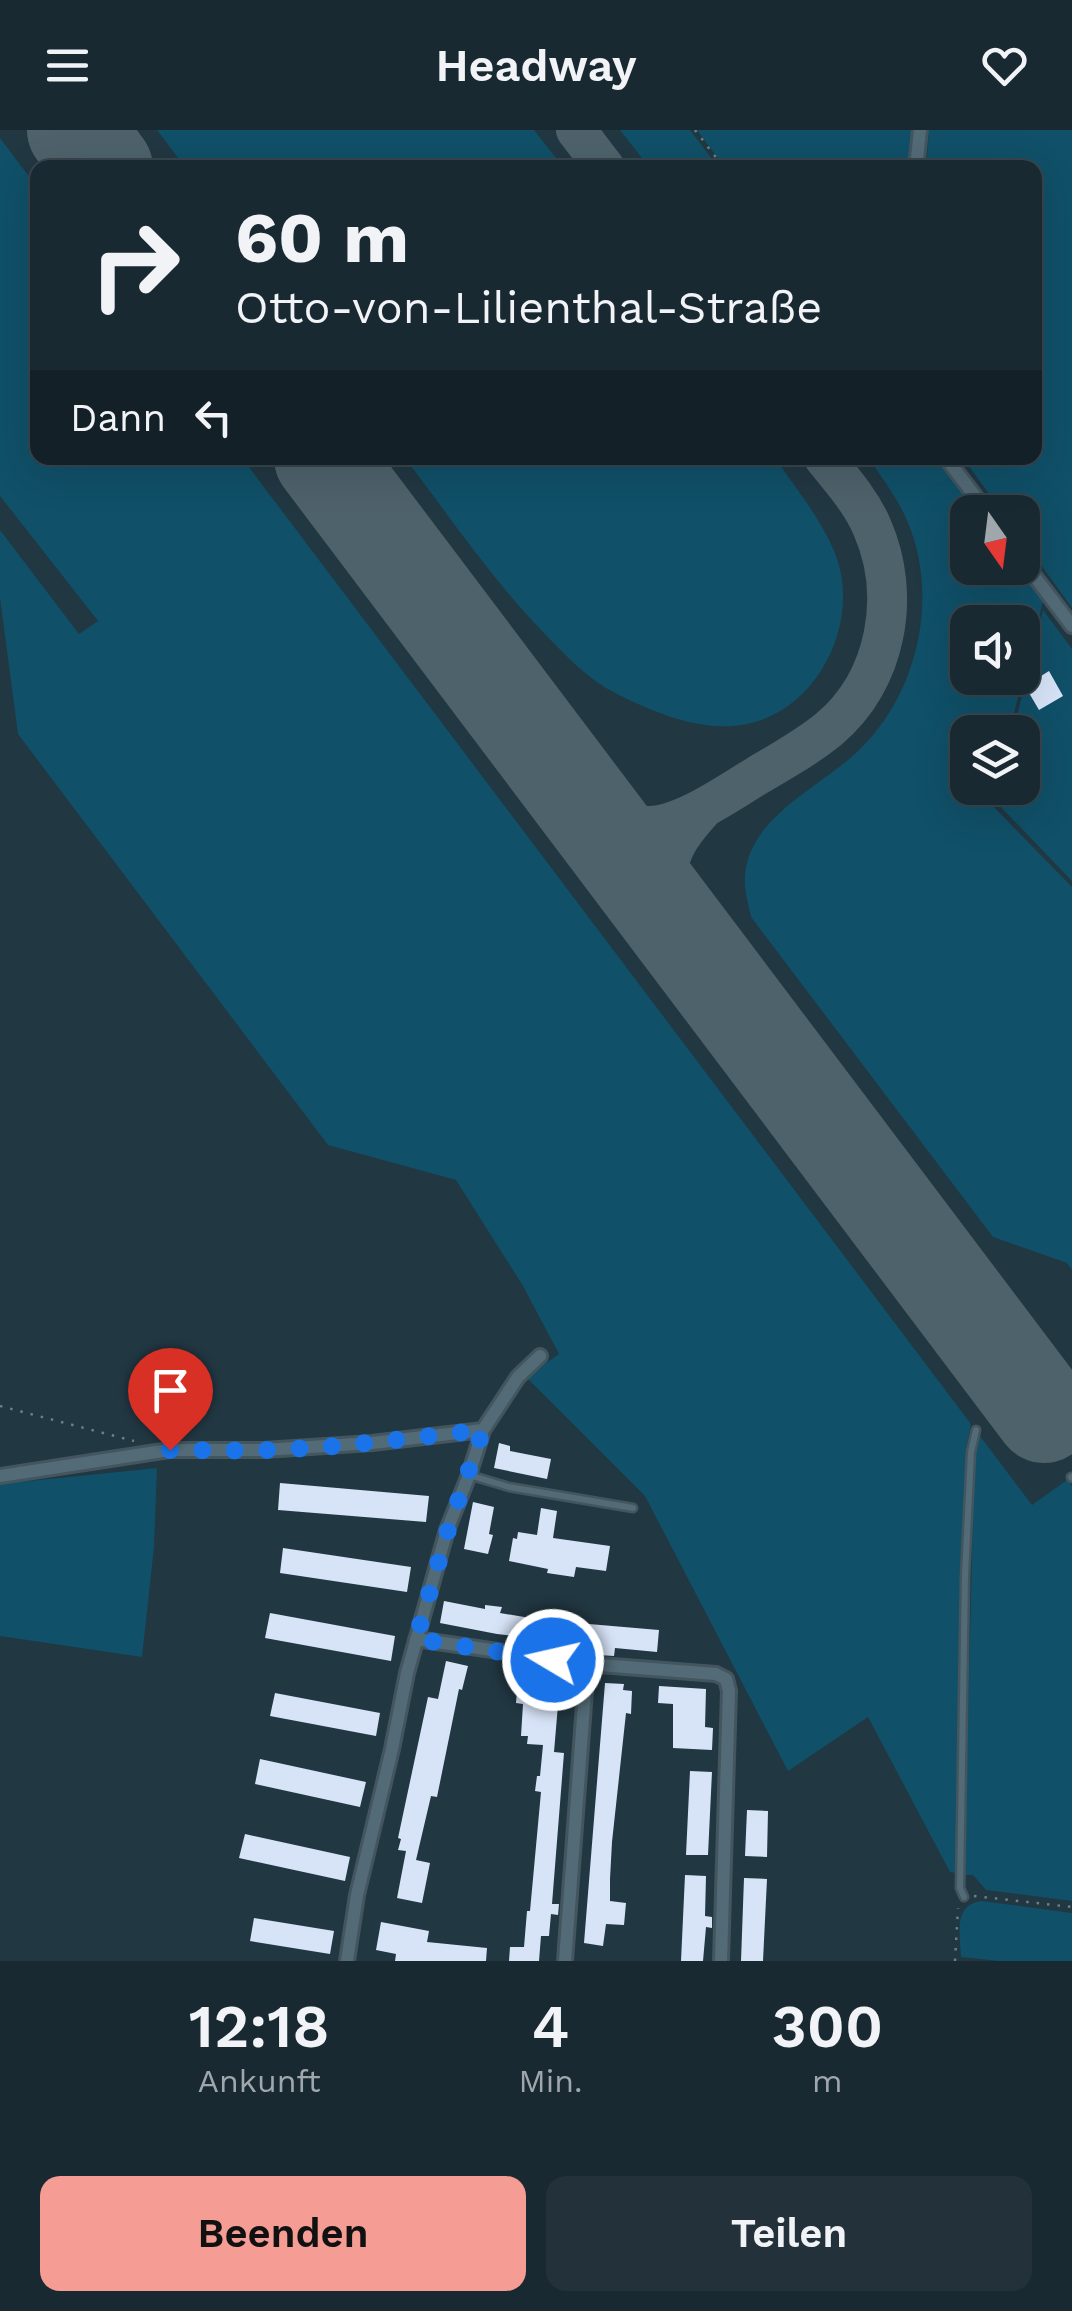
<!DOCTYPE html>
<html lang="de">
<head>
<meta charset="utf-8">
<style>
  :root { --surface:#192932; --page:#22313a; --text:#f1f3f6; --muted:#9fa6ac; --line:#37454d; --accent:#f59c95 }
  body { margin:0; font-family:"Work Sans",sans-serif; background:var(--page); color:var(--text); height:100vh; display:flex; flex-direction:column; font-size:38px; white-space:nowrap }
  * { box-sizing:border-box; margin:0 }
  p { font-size:32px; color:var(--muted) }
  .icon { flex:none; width:55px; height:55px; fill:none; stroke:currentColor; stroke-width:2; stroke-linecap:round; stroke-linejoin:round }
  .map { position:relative; height:1831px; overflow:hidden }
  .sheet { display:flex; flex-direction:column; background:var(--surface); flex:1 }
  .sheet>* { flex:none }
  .guide { position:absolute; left:30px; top:30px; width:1012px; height:305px; border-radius:20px; box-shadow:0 10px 40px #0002,0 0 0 2px var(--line); background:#192932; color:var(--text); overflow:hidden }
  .needle { width:65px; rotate:166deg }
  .fabs { position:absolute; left:950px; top:365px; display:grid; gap:20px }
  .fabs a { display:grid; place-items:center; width:90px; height:90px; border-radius:20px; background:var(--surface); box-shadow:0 10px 40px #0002,0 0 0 2px var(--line); font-size:50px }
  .pin { position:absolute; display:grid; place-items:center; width:85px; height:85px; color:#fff; margin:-102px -42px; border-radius:50% 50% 50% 0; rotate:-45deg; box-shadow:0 0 10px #0007 }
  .pin .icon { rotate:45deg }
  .me { position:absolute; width:110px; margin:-55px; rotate:279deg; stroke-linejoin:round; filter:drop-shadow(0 0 8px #0008) }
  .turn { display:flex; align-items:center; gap:35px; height:210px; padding:0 40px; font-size:45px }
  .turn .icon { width:130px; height:130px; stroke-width:2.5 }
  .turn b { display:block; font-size:70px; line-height:85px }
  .then { display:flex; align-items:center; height:95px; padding:0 40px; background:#0003; gap:20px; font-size:38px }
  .eta { display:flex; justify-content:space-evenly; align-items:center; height:170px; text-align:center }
  .eta b { font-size:60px; font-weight:600; line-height:70px }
  .action { display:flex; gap:20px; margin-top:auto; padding:20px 40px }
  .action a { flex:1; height:115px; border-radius:20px; background:var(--accent); color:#111; font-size:40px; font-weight:600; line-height:115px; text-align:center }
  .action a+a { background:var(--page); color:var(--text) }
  header { display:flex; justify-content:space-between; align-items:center; height:130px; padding:0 40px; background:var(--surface); font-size:45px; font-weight:600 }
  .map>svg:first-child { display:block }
  .green { fill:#105068; fill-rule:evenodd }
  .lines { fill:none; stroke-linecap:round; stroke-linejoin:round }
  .taxiway { stroke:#4e626b; stroke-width:40 }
  .runway { stroke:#4e626b; stroke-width:98 }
  .building { fill:#d7e4f8 }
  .lane-casing { stroke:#43565f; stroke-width:11 }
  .street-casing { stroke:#43565f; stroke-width:18 }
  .path { stroke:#6d7f88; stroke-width:2.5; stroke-dasharray:2.5 8; stroke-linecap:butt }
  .lane { stroke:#536b77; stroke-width:6 }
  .street { stroke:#536b77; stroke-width:12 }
  .route { stroke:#1a73e8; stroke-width:18; stroke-dasharray:0 32.4 }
</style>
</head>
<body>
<header><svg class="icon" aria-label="menu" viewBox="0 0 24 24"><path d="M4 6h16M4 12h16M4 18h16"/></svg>Headway<svg class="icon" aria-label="heart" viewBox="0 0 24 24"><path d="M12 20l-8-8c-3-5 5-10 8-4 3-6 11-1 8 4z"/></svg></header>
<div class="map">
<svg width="1072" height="1831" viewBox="0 0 1072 1831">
  <rect width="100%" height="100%" fill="#213742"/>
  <!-- green -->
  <path class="green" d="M157,0H534L563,37H185Z
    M620,0H690L718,37H649Z
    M697,0H913L909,37L725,38Z
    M929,0H1072V478L1023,410L1022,382H1002L963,328H1035V38L926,37Z
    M0,8L37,57L38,328H242L971,1294L966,1319L960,1442L956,1743L950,1742L868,1587L788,1641L645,1366L526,1247L559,1224L523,1156L456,1050L328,1015L18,604L0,468V400L79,504L98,491L0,366Z
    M405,328H775C797,360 831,401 840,439C856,508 808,590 734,596C694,599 653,582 617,564C587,549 565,525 542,501C491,448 449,386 405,328Z
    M868,328H937L979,382H968V438H1021L1044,468L1009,602H968V658H994L990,673L1072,757V1140L1067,1133L993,1107L751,787C749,777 746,767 745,757C740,690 819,659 858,621C919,563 941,463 905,386C895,365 881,346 868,328ZM968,492H1022V548H968Z
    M1043,480L1072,519V751L996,672L999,658H1022V602H1013Z
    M980,1306L1032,1375L1067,1350L1072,1356V1771L986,1760L973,1745H964L974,1345L976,1321Z
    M157,1338L154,1417L142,1527L0,1506V1354Z
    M982,1771L1072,1783V1831H999L961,1827C960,1804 953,1774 982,1771Z"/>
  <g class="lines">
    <!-- taxiway -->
    <path class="taxiway" d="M576,0L605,38
      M589,680C608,686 628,696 648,696C681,697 730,662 758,645C782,631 807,617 829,599C887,550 902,465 872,397C861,371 841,349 824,328
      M676,795C663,738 663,723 703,679"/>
    <!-- runway -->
    <path class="runway" d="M76,0L104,38
      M323,328L1044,1284"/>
  </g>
  <!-- building -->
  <path class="building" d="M1049,541L1063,566L1039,580L1025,556Z
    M499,1313L510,1316V1321L551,1329L547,1349L494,1338Z
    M280,1353L429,1366L426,1392L278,1380Z
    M473,1372L494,1377L489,1404L493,1405L488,1424L464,1419Z
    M541,1378L557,1381L553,1408L610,1416L606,1441L576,1437L574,1447L547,1443L548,1439L509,1431L513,1408L517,1409L518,1402L537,1405Z
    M283,1418L411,1437L407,1462L280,1443Z
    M444,1471L485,1479V1475L502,1477L500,1483L542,1490L659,1500L657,1522L615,1518L614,1526L598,1525L599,1515L497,1504L440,1493Z
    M270,1483L395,1506L391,1531L265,1508Z
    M446,1531L468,1536L462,1560L459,1559L437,1667L431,1666L416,1730L430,1733L422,1773L397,1768L406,1721L398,1720L401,1709L398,1708L428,1567L438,1569Z
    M539,1549L560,1551L554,1622L564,1623L552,1774H559L558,1785L551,1784L549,1806H541L539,1831H509L510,1817H524L527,1781H530L541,1662L535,1661L537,1646H540L543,1615L527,1614L528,1606H521L523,1574L516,1573L517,1561L537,1563Z
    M605,1553L624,1554L623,1560L632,1561L631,1584L626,1583L612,1712L610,1749V1771L626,1773L624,1795L606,1794L603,1816L584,1813Z
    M659,1556L706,1559L705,1597L713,1598L712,1620L673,1618V1574L658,1573Z
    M275,1563L380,1583L376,1606L270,1586Z
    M260,1629L366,1652L360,1677L255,1654Z
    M690,1641L712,1642L708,1725H686Z
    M747,1680L768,1681L767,1727L745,1726Z
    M245,1704L350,1727L345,1751L239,1728Z
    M685,1745L706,1746L705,1786L712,1787V1798L706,1797L703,1831H681Z
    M744,1748L767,1749L763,1831H741Z
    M254,1788L334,1801L330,1824L250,1811Z
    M381,1792L429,1801L427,1812L487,1818L486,1831H395L396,1824L376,1820Z"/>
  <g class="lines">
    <!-- lane casing -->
    <g class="lane-casing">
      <path id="lane" d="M469,1345L509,1357L633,1378
        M1071,1347L1072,1348
        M964,1767L960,1758L965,1446L971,1322L976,1300"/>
    </g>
    <!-- street casing -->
    <g class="street-casing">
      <path id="street" d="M916,38L920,0
        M946,328L987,382
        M1022,430L1072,496
        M0,1346L169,1320H264L372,1313L483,1300
        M416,1509L587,1534L716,1544L726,1549L729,1561L721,1831
        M347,1831L357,1765L392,1619L407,1543L447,1400L469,1345L483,1300L518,1247L540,1226
        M565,1831L587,1534"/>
    </g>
    <!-- path -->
    <path class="path" d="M695,0L724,38
      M0,1276L134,1311
      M974,1766L1072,1777
      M955,1831L958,1778"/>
    <!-- lane -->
    <use href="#lane" class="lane"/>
    <!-- street -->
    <use href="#street" class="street"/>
  </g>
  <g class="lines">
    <!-- route -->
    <path class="route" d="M170,1320C201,1320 232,1321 264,1320C337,1318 410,1308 483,1300L448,1400L416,1509L553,1530"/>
  </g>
</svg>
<div class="fabs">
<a><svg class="needle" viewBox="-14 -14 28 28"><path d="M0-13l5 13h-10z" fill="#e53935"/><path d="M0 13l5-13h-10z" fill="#9fa6ac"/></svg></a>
<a><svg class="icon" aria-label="sound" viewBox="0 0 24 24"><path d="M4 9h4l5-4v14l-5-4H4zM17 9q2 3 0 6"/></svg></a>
<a><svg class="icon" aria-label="layers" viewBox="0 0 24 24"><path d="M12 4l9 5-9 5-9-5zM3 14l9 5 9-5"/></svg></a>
</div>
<div class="pin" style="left:170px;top:1320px;background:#d93025"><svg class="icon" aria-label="arrive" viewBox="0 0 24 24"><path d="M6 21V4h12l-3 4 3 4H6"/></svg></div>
<svg class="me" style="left:553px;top:1530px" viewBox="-20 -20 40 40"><circle r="17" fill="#1a73e8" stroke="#fff" stroke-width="3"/><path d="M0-11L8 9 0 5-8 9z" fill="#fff"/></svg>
<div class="guide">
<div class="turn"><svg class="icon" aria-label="right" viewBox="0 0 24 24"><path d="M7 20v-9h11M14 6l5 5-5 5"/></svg><div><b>60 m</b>Otto-von-Lilienthal-Straße</div></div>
<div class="then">Dann<svg class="icon" aria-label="left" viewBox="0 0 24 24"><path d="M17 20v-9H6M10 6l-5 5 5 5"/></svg></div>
</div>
</div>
<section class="sheet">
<div class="eta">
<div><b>12:18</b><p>Ankunft</p></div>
<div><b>4</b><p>Min.</p></div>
<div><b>300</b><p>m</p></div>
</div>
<div class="action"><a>Beenden</a><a>Teilen</a></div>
</section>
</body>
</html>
